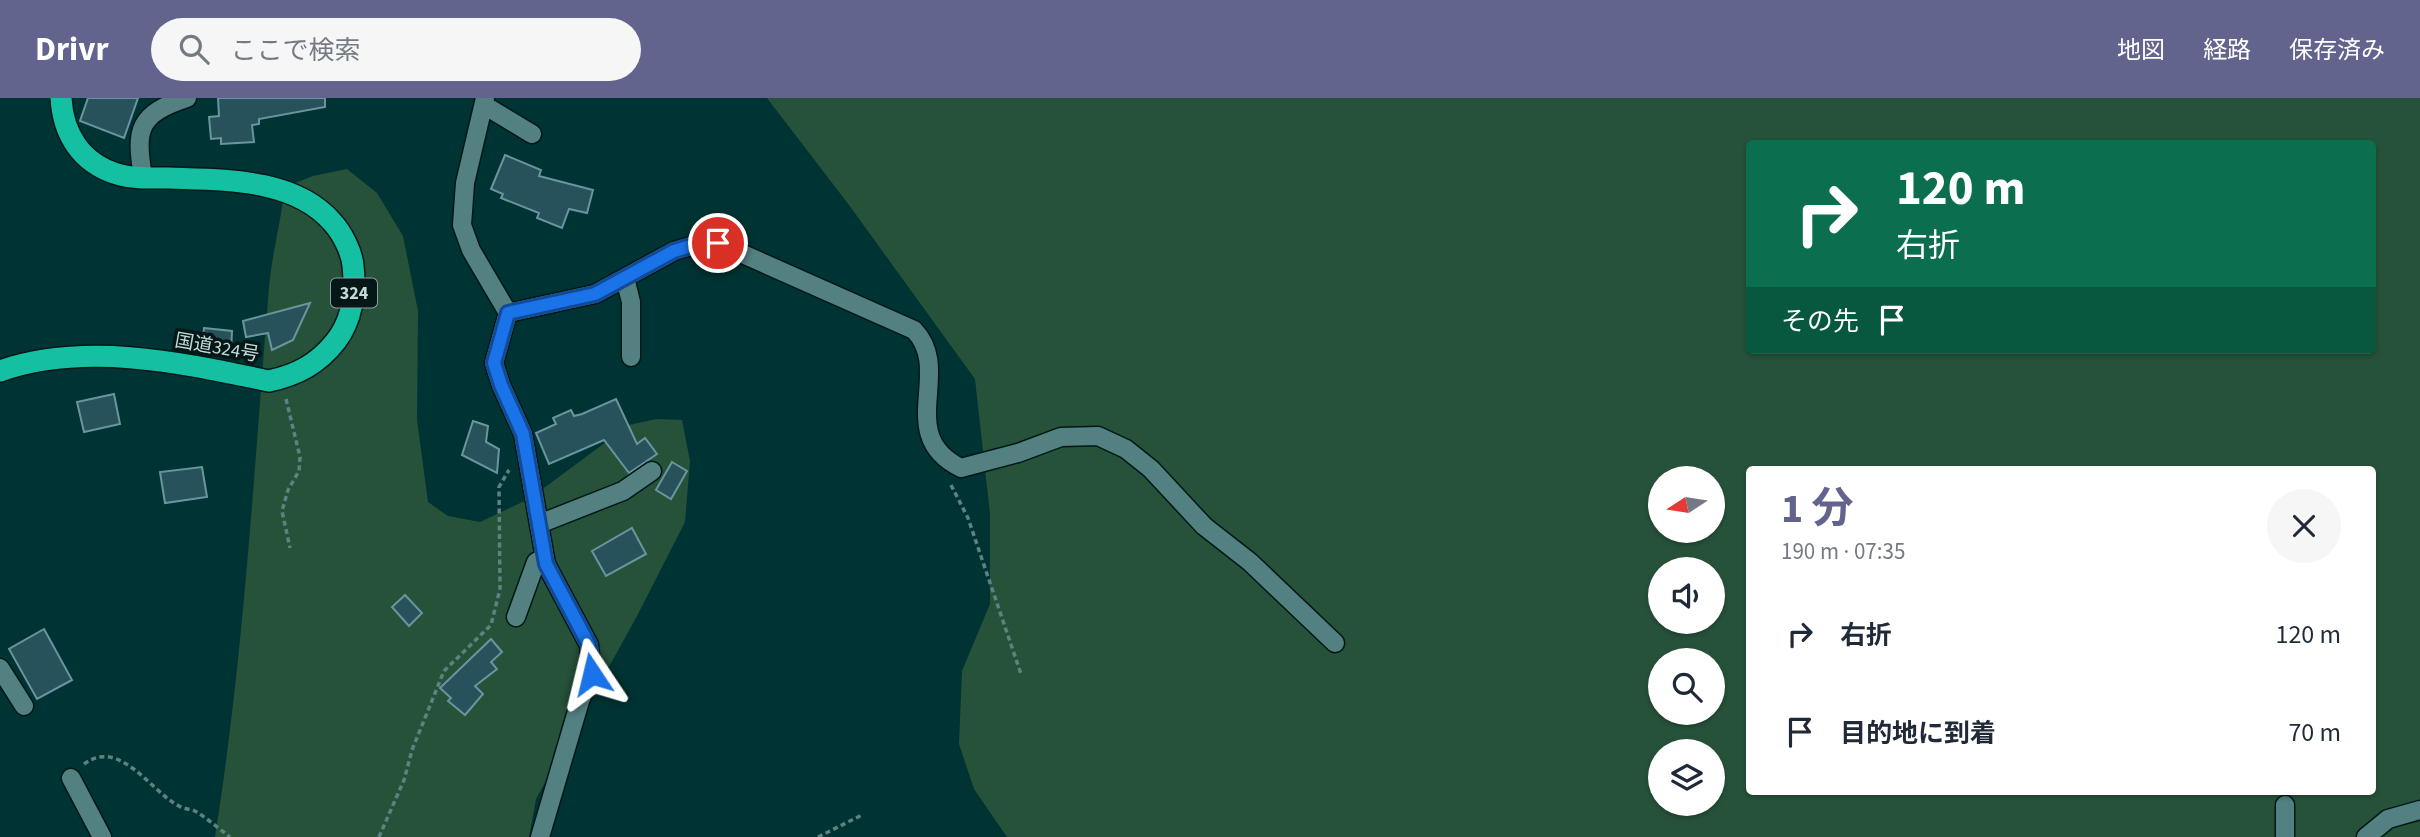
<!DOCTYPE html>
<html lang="ja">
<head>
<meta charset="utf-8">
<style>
  :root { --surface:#fff; --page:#f6f6f7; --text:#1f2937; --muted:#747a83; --accent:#62648e }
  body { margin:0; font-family:"Source Sans 3","Noto Sans JP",sans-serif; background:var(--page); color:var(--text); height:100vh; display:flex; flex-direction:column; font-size:26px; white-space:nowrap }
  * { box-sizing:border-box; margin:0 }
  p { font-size:23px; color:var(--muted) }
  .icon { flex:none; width:38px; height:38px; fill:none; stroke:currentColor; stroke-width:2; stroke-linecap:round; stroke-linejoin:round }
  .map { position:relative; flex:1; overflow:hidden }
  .drawer { position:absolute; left:1746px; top:368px; width:630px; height:329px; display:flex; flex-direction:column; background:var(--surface); border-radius:7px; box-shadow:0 2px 5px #0004 }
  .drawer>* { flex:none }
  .top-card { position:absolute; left:1746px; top:42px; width:630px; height:214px; border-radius:7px; box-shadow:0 2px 5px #0004; background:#0b6e4f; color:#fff; overflow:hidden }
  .needle { width:46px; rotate:258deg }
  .fabs { position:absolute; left:1648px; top:368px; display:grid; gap:14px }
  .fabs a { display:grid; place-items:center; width:77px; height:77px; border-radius:50%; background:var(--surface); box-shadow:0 2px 5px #0004; font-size:35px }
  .pin { position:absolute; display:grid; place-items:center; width:60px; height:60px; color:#fff; margin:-30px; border:4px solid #fff; border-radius:50%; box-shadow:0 2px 7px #0007 }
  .me { position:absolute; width:77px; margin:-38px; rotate:350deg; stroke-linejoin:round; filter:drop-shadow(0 0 5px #0008) }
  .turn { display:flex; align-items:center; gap:24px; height:147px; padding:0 35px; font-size:32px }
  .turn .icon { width:91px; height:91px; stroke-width:2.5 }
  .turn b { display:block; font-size:49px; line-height:60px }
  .then { display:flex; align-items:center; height:66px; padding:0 35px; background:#0003; gap:14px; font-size:26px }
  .round { display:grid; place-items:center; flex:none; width:74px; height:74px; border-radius:37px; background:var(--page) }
  .headline { display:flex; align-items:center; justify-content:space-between; height:119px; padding:0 35px }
  h1 { font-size:42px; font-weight:700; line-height:52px; color:var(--accent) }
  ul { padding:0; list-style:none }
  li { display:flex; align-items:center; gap:21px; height:98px; padding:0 35px }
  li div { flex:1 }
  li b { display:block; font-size:26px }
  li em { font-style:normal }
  header { display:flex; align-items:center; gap:42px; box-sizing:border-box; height:98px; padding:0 35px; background:var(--accent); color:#fff }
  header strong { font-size:33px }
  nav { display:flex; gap:38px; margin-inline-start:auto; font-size:24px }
  .search { width:490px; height:63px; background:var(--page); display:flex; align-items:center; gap:18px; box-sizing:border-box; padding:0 24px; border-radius:38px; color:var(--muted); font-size:26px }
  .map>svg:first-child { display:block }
  .green { fill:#27523a; fill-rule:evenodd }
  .building { fill:#27525b; stroke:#69959f; stroke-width:2 }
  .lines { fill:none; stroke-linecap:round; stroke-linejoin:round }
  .street-casing { stroke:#011818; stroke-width:21 }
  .highway-casing { stroke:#011818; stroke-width:24 }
  .path { stroke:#5c8382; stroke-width:3.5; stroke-dasharray:5 3.5; stroke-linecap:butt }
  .street { stroke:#538080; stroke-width:18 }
  .highway { stroke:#15bfa2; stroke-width:21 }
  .route-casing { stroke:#114b97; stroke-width:18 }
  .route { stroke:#1a73e8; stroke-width:12 }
  .labels { text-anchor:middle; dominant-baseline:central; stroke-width:7; stroke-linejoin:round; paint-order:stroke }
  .shield { fill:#051717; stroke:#89a09f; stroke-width:2 }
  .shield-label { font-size:18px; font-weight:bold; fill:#c2dad9 }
  .street-label { font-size:19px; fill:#c2dad9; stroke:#051717 }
</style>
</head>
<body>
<header>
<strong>Drivr</strong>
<div class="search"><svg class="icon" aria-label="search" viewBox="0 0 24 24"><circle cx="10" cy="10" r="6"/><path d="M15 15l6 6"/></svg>ここで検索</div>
<nav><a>地図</a><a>経路</a><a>保存済み</a></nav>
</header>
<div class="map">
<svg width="2420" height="739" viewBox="0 0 2420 739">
  <rect width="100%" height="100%" fill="#033"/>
  <!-- green -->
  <path class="green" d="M767,0H2420V739H1007L974,691L959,646L962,573L990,506V416L975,281L849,107ZM1750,46H2373V252H1750ZM1750,371H2373V693H1750ZM1661,380H1713V432H1661ZM1661,471H1713V523H1661ZM1661,562H1713V614H1661ZM1661,653H1713V705H1661Z
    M347,71L377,95L403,138L418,213L417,322L428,404L448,418L480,424L529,401L629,327L657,321L682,322L690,363L685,424L637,518L536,701L529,739H215C244,557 254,372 269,189C272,156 281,123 285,89L313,78Z"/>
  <!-- building -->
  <path class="building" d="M88,0H138L124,40L80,23Z
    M218,0H325V9L259,21V26L252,27L254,44L221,46V40L211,41L209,19L219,18Z
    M505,57L541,72L539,78L593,92L587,115L569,111L562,130L537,120L539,115L501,100L503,96L491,91Z
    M310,205L293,242L272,252L268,235L246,239L243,223Z
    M204,230L232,233L231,254L202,252Z
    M114,296L120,326L84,334L77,304Z
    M616,301L637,346L645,340L657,356L629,375L604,342L549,366L536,335L556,326L553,320L571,312L574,318L582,316Z
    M473,323L488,328L486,344L499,351L497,375L462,357Z
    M672,364L687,373L671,401L656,392Z
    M202,369L207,399L165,405L160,374Z
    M632,430L646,456L606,478L592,453Z
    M405,497L422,515L409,528L392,509Z
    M44,531L72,582L37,601L9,551Z
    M491,541L502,554L491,564L497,571L475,588L483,596L465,617L448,603L451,600L440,590Z"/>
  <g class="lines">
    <!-- street casing -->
    <g class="street-casing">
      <path id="street" d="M485,0L465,85L462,127L471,152L508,215L494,265L501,287L523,336L546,466L589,547L592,575L580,603L540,739
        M484,7L532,36
        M143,79C135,31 138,16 187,0
        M625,180L631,204V259
        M508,215L595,196L674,153L694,147L718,145L914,232C954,273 894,337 961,370L1018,355L1061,339L1098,338L1126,351L1151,371L1204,428L1250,464L1335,545
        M539,426L623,393L652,373
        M516,519L536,464L545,459
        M0,570L24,608
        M71,680L102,739
        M2285,739V707
        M2366,739L2388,721L2420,712"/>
    </g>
    <!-- highway casing -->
    <g class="highway-casing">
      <path id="highway" d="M0,273C85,243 183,265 269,283C297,277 318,266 336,243C352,222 356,194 353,168C352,154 342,135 333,125C295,80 224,82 169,80C152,80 133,81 117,76C81,65 63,36 61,0"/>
    </g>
    <!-- path -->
    <path class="path" d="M286,301L300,359L299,373L288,392L282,413L290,450
      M951,387L968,420L1021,576
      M84,666C120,639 151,694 179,708C184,711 190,711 195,713C207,720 219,731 230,739
      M379,739L404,682L412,652L444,573L491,527L500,491L499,389L509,372
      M818,739L862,717"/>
    <!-- street -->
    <use href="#street" class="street"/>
    <!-- highway -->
    <use href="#highway" class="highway"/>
  </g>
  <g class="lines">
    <!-- route casing -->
    <g class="route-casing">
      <path id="route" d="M592,576L589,547L546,466L523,336L501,287L494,265L508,215L595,196L674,153L694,147L718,145"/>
    </g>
    <!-- route -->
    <use href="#route" class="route"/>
  </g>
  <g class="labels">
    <!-- shield labels -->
    <rect class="shield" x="331" y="180.5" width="46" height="29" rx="5"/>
    <g class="shield-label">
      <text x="354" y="195">324</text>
    </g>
    <!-- street labels -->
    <g class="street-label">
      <text transform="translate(217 250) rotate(10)">国道324号</text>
    </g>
  </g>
</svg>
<div class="fabs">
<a><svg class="needle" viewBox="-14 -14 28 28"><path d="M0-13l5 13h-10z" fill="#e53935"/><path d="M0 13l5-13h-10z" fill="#747a83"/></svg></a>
<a><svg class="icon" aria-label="sound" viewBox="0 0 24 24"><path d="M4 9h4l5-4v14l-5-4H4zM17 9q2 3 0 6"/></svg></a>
<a><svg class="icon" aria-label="search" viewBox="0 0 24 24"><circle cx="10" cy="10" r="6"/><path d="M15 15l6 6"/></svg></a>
<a><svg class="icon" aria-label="layers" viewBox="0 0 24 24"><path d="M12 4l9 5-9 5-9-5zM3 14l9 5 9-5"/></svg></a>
</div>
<div class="pin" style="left:718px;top:145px;background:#d93025"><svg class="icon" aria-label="arrive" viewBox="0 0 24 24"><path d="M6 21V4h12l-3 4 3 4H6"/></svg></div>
<svg class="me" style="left:592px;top:576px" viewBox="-20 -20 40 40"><path d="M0-17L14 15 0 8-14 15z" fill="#1a73e8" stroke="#fff" stroke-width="4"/></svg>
<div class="top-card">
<div class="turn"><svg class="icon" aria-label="right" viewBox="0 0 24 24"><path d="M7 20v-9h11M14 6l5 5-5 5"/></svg><div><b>120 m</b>右折</div></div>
<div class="then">その先<svg class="icon" aria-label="arrive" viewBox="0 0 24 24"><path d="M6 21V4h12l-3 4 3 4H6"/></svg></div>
</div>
<section class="drawer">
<div class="headline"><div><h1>1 分</h1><p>190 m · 07:35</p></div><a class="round"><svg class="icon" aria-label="close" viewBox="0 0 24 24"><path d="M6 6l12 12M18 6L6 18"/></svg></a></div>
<ul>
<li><svg class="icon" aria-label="right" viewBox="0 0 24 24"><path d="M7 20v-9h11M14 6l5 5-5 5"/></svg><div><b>右折</b></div><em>120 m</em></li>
<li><svg class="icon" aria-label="arrive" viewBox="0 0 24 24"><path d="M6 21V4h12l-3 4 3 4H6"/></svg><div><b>目的地に到着</b></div><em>70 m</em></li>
</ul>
</section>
</div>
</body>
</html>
